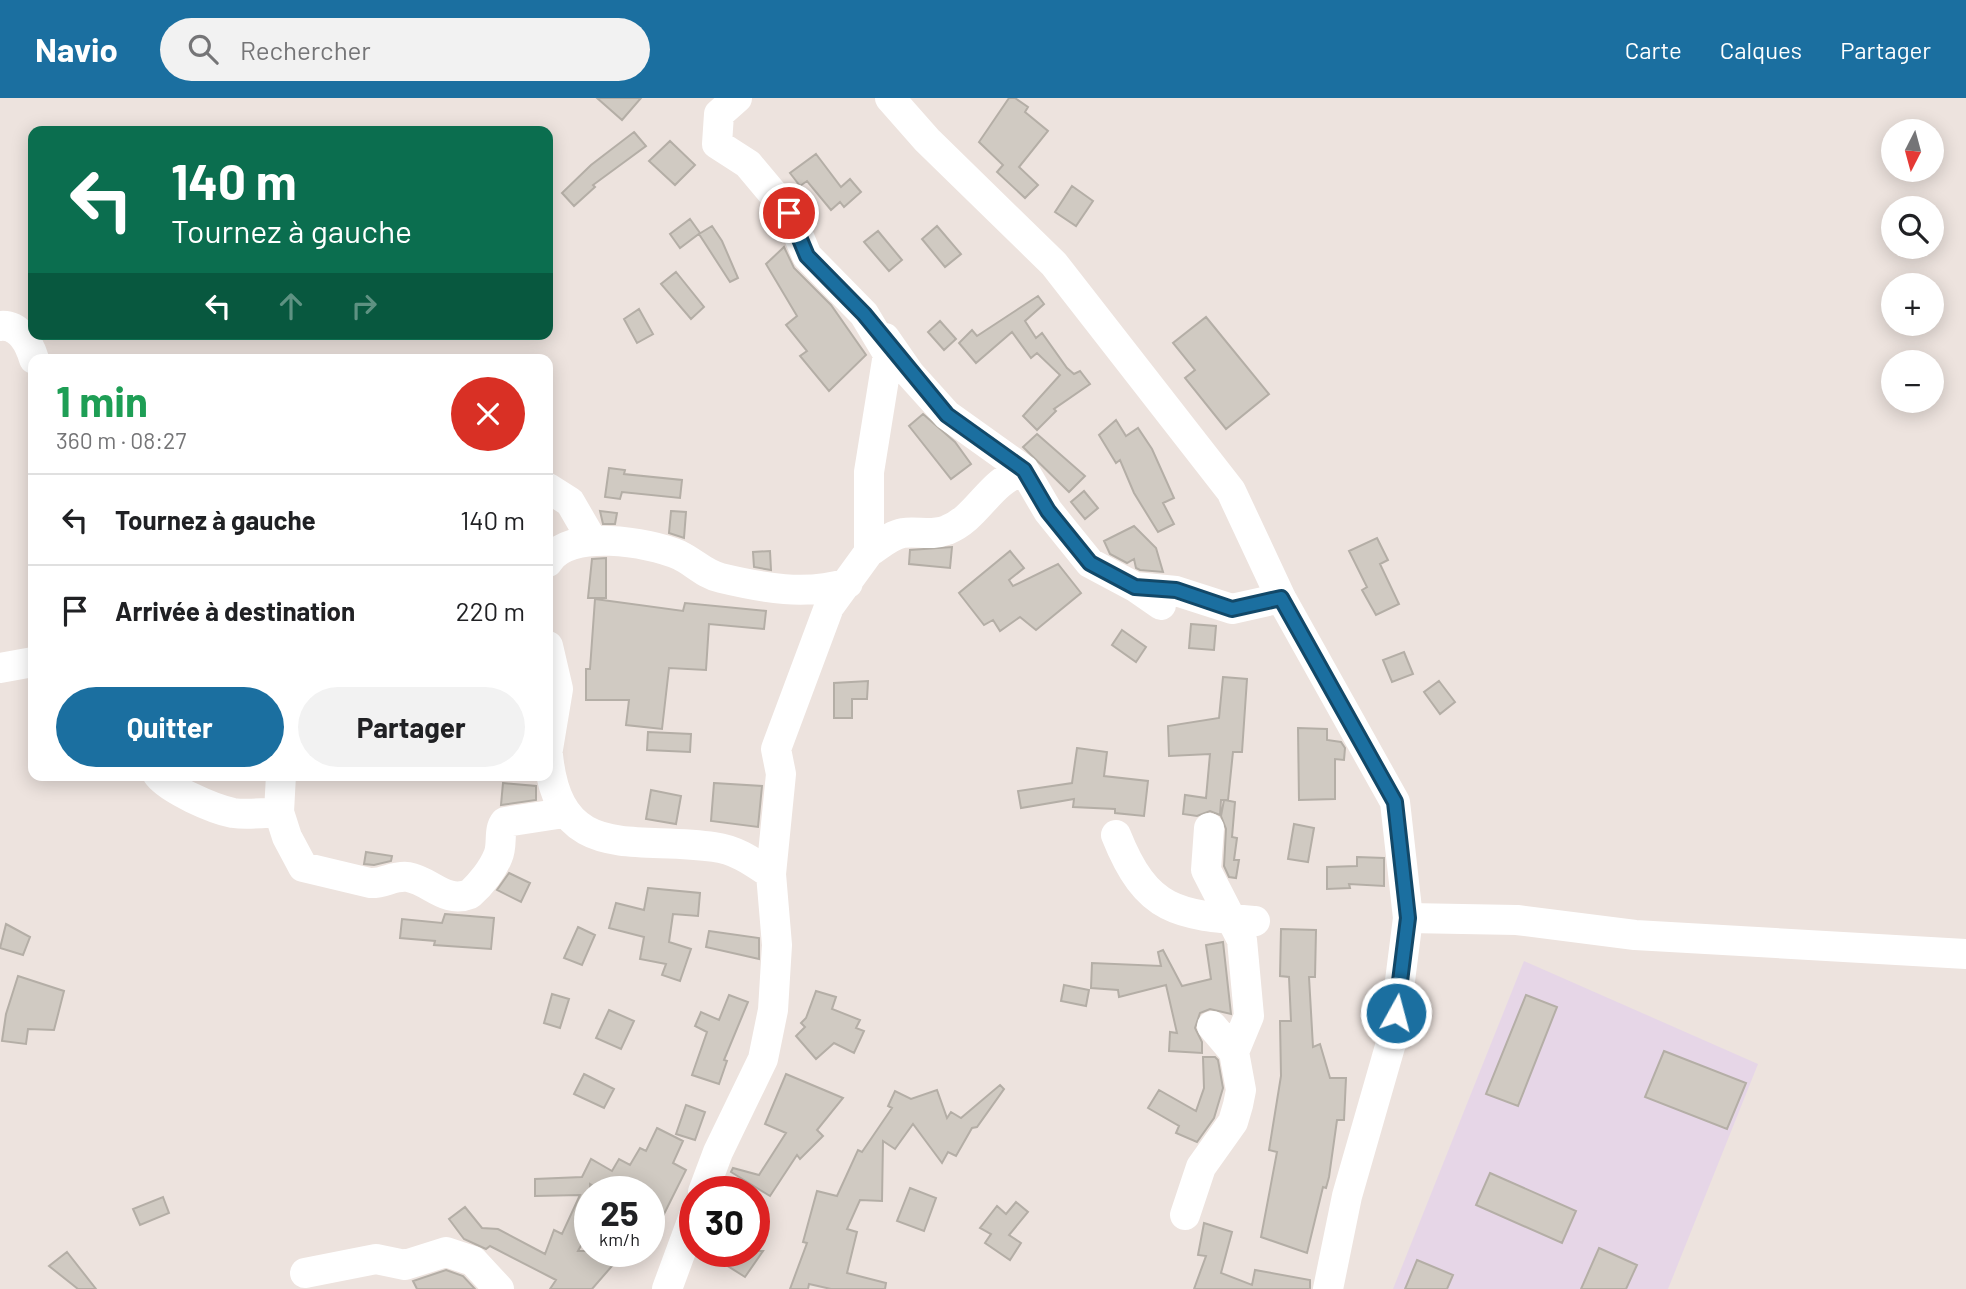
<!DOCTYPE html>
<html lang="fr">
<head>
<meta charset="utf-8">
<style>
  :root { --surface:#fff; --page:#f2f2f2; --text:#202124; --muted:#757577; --line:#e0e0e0; --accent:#1b6fa0 }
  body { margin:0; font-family:Barlow,sans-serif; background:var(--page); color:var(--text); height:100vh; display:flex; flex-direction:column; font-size:26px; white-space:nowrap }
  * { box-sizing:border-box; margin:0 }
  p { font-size:23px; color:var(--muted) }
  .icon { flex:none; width:38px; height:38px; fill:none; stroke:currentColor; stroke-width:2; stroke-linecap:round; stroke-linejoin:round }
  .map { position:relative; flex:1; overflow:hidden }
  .panel { position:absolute; left:28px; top:256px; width:525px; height:427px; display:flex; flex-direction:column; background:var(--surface); border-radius:14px; box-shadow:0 4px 18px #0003 }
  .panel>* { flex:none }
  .hud { position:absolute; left:28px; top:28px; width:525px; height:214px; border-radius:14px; box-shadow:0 4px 18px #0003; background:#0b6e4f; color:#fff; overflow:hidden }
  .needle { width:46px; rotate:186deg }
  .buttons { position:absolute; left:1881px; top:21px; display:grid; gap:14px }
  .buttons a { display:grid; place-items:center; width:63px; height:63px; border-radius:50%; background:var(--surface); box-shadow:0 4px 18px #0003; font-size:35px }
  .speed { position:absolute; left:574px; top:1078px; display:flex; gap:14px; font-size:35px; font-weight:700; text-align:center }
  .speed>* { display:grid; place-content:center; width:91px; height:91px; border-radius:50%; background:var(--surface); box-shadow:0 4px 18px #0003; line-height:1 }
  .speed small { font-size:18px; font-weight:400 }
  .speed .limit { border:10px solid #d22; background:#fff; color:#111 }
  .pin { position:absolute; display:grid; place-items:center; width:60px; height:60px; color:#fff; margin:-30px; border:4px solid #fff; border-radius:50%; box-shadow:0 2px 7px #0007 }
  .me { position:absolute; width:77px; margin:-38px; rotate:7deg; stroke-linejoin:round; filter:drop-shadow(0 0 5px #0008) }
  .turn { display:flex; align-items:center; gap:24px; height:147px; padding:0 28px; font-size:32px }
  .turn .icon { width:91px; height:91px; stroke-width:2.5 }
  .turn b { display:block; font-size:49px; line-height:60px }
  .lanes { display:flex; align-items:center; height:66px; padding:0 28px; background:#0003; justify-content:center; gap:35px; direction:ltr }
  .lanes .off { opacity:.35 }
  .round { display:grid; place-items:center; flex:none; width:74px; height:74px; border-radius:37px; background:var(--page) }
  .headline { display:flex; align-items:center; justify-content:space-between; height:119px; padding:0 28px }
  h1 { font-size:42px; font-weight:700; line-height:52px; color:#1e9e55 }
  .button { display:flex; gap:14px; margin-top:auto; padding:14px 28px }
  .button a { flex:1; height:80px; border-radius:42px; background:var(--accent); color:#fff; font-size:28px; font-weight:700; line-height:80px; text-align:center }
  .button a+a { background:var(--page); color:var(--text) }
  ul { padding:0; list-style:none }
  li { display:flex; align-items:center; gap:21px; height:91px; padding:0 28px; border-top:2px solid var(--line) }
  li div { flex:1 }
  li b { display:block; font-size:26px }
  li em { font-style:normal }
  header { display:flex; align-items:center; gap:42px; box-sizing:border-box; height:98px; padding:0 35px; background:var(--accent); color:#fff }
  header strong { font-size:33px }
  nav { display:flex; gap:38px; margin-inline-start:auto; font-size:24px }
  .search { width:490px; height:63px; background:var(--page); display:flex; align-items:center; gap:18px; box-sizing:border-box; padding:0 24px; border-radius:38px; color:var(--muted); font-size:26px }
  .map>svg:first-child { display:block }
  .education { fill:#e6d6e7 }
  .building { fill:#d0cac2; stroke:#b4aea6; stroke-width:2 }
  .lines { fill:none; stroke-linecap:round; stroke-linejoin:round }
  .minor { stroke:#fff; stroke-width:30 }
  .route-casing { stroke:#124868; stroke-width:18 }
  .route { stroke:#1b6fa0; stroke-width:12 }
</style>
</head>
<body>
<header>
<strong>Navio</strong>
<div class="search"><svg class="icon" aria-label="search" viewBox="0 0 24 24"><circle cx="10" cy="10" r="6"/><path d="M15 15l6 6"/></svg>Rechercher</div>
<nav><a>Carte</a><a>Calques</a><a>Partager</a></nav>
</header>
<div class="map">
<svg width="1966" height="1191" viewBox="0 0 1966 1191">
  <rect width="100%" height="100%" fill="#ede3de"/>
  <!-- education -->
  <path class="education" d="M1524,863L1758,966L1668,1191H1393Z"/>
  <!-- building -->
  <path class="building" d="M597,0H641L622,22Z
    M1009,0H1015L1028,9L1025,14L1048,33L1019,69L1038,87L1025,100L997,74L1003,67L979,44Z
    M634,34L646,48L593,87L595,89L574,108L562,95L591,67Z
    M670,43L695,67L675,87L649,63Z
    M816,56L841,89L850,81L861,94L844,109L840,104L831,112L807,83L800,88L790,75Z
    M1072,88L1093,103L1076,128L1055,114Z
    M690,121L700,135L680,150L670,136Z
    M712,128L722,143L738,180L730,184L699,136Z
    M937,128L961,156L945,169L922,141Z
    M878,133L902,162L889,173L864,144Z
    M784,149L794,170L831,207L866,257L829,293L800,258L807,253L786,227L797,218L766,166Z
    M676,174L704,209L691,221L661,186Z
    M1038,198L1044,206L1025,223L1036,240L1042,235L1067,270L1074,276L1080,273L1090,286L1054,311L1056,313L1037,332L1023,318L1060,277L1037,255L1031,260L1012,234L976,265L959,245L972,232L977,238Z
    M639,211L653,236L637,245L624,221Z
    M1206,219L1269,296L1226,331L1185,280L1195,272L1173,245Z
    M940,223L956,241L944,252L928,234Z
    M923,316L955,344L971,366L951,381L909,328Z
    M1116,322L1126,338L1138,330L1152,351L1174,400L1163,405L1174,426L1158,434L1134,395L1120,362L1116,365L1099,337Z
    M1037,336L1085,378L1069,394L1023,349Z
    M609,370L625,372L624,376L682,382L680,400L622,394L620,401L605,399Z
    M1084,393L1098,410L1085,421L1071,404Z
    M600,413L617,415L615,426H603Z
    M671,413L686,414L684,440L669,435Z
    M1134,428L1156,450L1163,474L1140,472L1136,470L1134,461L1127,465L1110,456L1104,443Z
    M1377,440L1388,462L1380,466L1399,506L1376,517L1362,492L1367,489L1349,453Z
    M952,449L950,470L909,466L910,452Z
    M770,453L771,472L754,469L753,454Z
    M1010,453L1024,470L1009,482L1013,488L1058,466L1081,495L1036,532L1020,519L1000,533L993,522L984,527L959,495Z
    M606,460V500H588L592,461Z
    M595,501L683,513L685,505L766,513L764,531L709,526L706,572L669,570L662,631L626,627L629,602H586V571H590Z
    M1191,526L1216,528L1214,552L1189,550Z
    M1122,532L1146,549L1136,564L1112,547Z
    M1404,554L1413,576L1392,584L1383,562Z
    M1223,579L1247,581L1242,654H1233L1228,702H1225L1235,704L1232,739L1237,740L1234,762H1239L1236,780L1229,779L1224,768L1226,731L1221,718L1224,702H1221L1220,717L1210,713L1197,718L1183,716L1185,697L1206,700L1210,656L1169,658L1168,628L1219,620Z
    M868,583L867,601H852V620H834V585Z
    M1439,583L1455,604L1440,616L1424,594Z
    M1298,630L1327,631V642L1341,644L1345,650L1344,662L1335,661V701L1299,702Z
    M648,634L691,636L690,654L647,652Z
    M1077,650L1107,654L1104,678L1148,683L1144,718L1115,715V711L1073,709L1074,701L1021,710L1018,693L1072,685Z
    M503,685L536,688V702L501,707Z
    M714,685L762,688L758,729L711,723Z
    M651,692L681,698L676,726L646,721Z
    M1294,726L1314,730L1308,764L1288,761Z
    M366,754L392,758L391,763L374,767L364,766Z
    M1357,759L1384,760V788L1349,786L1350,790L1327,791V769L1357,768Z
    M509,775L530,785L521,804L497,792Z
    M648,790L700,795L698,818L673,816L669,844L691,851L680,883L662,877L666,866L640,861L644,839L609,830L616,805L644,812Z
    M445,816L494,820L491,851L434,847L435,843L400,840L402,821L442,825Z
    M6,826L30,839L23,857L0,850Z
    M578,829L595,837L582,867L564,860Z
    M1281,831L1316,832L1315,879H1309L1313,949L1320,946L1330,980H1346L1344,1022H1337L1329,1079L1326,1090L1323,1089L1307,1155L1261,1139L1277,1054L1269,1052L1281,978L1280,923H1291L1289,879L1280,878Z
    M709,833L759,840V861L706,849Z
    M1223,844L1231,916L1210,911L1200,915L1195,930L1202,944V955L1169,953L1170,934L1177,935L1166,887L1119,899L1118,892L1091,890L1092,865L1161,868L1158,854L1163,852L1182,888L1211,881L1206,847Z
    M18,878L64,893L54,932L28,931L26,946L2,943L6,916Z
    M1064,887L1089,892L1086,908L1061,903Z
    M816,893L836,899L832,911L860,922L856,930L864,933L854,955L834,945L816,961L796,938L805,929L801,925L806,920Z
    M552,896L569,901L560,930L544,925Z
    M729,897L748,904L724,962L727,963L719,986L692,977L707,934L695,928L701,914L719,922Z
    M1526,897L1557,909L1518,1008L1486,996Z
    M609,912L634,923L621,951L596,940Z
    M1664,953L1746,985L1727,1031L1645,999Z
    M1203,959H1215L1218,962L1223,990L1214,1020L1197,1044L1176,1035L1179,1028L1148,1010L1159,992L1196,1013L1204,990Z
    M584,976L614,991L604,1010L574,996Z
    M786,976L843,1000L817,1032L823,1038L800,1061L797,1057L770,1098L731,1074L733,1070L759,1077L786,1035L765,1026Z
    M1000,987L1004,991L977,1029L972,1030L956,1058L948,1054L942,1065L913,1026L895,1051L883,1043L882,1103L860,1102L847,1131L857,1134L847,1175L886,1185L885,1191H831L809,1186L808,1191H790L807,1145L803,1144L817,1093L837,1098L858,1052L862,1054L892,1010L888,1008L895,993L911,1001L937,992L947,1020L951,1014L961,1020Z
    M686,1007L705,1014L695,1042L676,1036Z
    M657,1030L683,1043L673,1065L686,1072L662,1120L649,1112V1094H604L590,1086V1131L578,1153H625L592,1191H550L556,1182L490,1148L486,1151L464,1141L449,1121L465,1109L482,1130L498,1131L545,1156L554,1132L562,1136L580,1097L535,1098V1081L582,1079L591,1061L612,1073L619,1061L630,1067L640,1050L646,1053Z
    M1490,1075L1576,1113L1562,1145L1476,1107Z
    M910,1090L936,1100L924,1133L897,1123Z
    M163,1099L169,1115L140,1127L133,1111Z
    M1016,1104L1028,1114L1009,1137L1021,1145L1010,1162L985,1145L991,1136L980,1130L997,1108L1006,1116Z
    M1204,1125L1232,1134L1221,1175L1252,1187L1255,1172L1310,1182V1191H1194L1206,1158L1198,1157Z
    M1599,1150L1637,1167L1626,1191H1581Z
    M704,1153H763L745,1179Z
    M67,1154L96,1191H78L49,1168Z
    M1417,1162L1453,1177L1447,1191H1405Z
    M446,1172L463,1178L475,1191H417L413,1183Z"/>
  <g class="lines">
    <!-- minor -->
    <path class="minor" d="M890,0L927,42L1054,166L1231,393L1281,500L1395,704L1408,820L1393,938L1347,1098L1328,1191
      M0,228C19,226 29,245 34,261
      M885,240L910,276L947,317L1024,372L1048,413L1090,465L1135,489L1161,507
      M548,390L570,404L592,442
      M869,454C880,447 891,437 903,435C918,433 931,438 947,432C979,419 988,384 1024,372
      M548,464C568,430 649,444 679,457C694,464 704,476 721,480C763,490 806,498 848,485
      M1135,489L1176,493L1232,511L1281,500
      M548,548L558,591L548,651
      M0,570L33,564
      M548,657C559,767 634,737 714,749C737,752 753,764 771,776
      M158,677C170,692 213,711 233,715C248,717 264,715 279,714
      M281,677L279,714L287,739L303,769L370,785C384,786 394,777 408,779C431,783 445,806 470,796C481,786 493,771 498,758C503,747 498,732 505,724L564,715
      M1209,730L1206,772L1242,842L1249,918L1234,954L1212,928
      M1116,737C1147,815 1178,817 1255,823
      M1408,820L1517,822L1635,837L1966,856
      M703,1094L718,1054L763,961L773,912L777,847L771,776L781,676L776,651L829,509L869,454V374L888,256L864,216L807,158L789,115L748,66L717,46L719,16L737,0
      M1185,1117L1201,1069L1233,1024L1238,1007L1241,992L1234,954
      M305,1175L376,1161L405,1167L446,1154L473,1163L499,1191
      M667,1191L695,1115"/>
  </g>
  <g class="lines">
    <!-- route casing -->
    <g class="route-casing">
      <path id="route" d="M789,115L807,158L864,216L947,317L1024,372L1048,413L1090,465L1135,489L1176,492L1232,511L1281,500L1395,704L1408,820L1396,915"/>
    </g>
    <!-- route -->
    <use href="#route" class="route"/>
  </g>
</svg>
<div class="buttons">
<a><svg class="needle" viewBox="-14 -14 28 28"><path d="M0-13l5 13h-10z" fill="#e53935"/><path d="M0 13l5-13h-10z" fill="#757577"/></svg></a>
<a><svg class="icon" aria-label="search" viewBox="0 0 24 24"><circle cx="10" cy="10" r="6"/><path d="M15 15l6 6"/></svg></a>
<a>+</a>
<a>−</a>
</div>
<div class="speed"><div>25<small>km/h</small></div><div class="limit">30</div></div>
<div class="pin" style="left:789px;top:115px;background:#d93025"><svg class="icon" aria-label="arrive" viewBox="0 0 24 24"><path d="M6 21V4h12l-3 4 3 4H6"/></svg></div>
<svg class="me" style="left:1396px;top:915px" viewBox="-20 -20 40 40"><circle r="17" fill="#1b6fa0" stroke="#fff" stroke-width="3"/><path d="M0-11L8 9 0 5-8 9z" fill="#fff"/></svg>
<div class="hud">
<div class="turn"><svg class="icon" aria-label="left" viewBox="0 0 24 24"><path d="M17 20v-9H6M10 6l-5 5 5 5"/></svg><div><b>140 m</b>Tournez à gauche</div></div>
<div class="lanes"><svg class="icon" aria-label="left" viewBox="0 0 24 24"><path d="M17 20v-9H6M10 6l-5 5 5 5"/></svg><svg class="icon off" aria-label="ahead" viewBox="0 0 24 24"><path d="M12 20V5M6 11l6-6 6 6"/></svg><svg class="icon off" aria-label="right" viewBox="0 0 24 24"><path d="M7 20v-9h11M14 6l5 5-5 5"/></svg></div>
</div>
<section class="panel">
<div class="headline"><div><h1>1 min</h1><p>360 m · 08:27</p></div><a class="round" style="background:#d93025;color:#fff"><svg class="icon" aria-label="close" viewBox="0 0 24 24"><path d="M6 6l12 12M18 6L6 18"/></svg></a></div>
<ul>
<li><svg class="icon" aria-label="left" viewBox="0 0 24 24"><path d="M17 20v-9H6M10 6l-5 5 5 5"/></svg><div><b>Tournez à gauche</b></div><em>140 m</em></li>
<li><svg class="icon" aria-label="arrive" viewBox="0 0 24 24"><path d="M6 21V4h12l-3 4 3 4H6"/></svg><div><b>Arrivée à destination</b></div><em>220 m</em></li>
</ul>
<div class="button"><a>Quitter</a><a>Partager</a></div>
</section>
</div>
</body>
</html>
